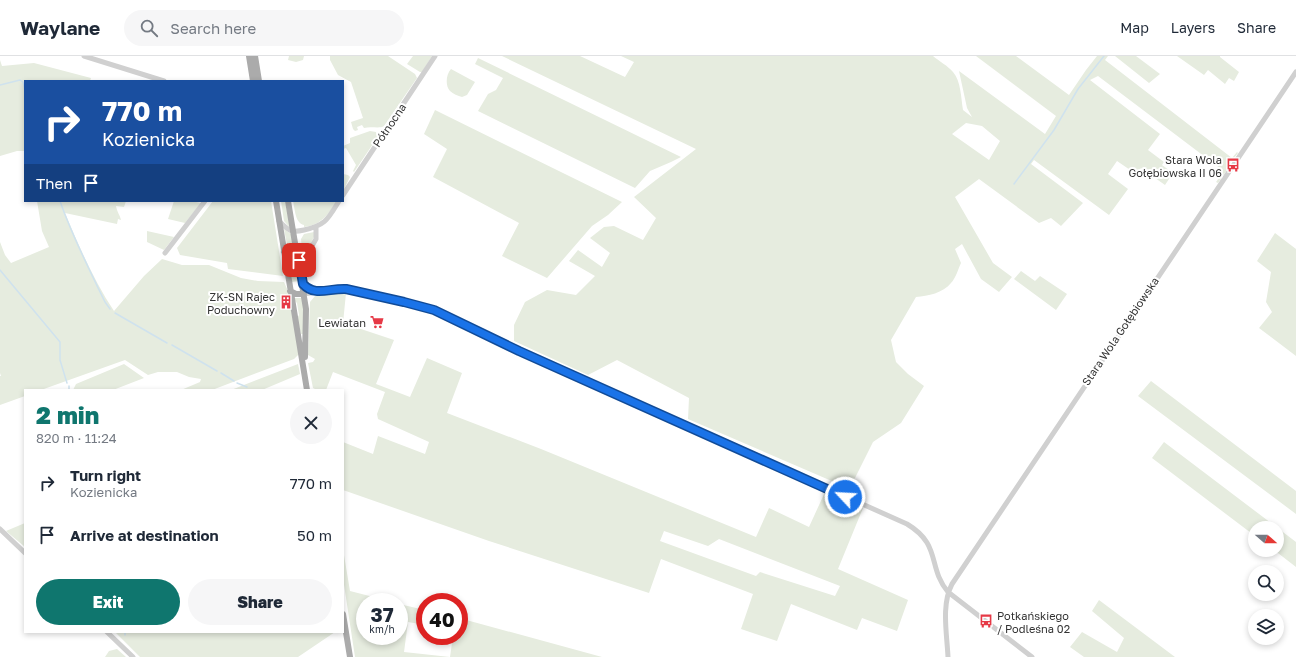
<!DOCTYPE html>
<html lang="en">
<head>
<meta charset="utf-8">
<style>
  :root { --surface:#fff; --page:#f6f6f7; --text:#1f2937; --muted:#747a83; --line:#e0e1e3; --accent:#0f766e }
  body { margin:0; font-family:"Golos Text",sans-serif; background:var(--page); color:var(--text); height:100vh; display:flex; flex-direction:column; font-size:15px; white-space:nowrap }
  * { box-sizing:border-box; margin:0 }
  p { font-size:13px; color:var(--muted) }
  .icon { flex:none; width:22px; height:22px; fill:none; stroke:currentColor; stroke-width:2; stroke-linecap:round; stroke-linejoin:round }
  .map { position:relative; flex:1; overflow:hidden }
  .side { position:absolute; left:24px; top:333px; width:320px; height:244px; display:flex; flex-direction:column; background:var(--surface); border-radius:0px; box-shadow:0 2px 6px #0003 }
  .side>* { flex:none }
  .top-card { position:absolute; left:24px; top:24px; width:320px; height:122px; border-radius:0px; box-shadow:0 2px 6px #0003; background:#1a4fa0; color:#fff; overflow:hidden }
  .needle { width:26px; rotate:110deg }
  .controls { position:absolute; left:1248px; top:465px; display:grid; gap:8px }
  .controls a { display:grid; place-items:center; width:36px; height:36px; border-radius:50%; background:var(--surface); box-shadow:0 2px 6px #0003; font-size:20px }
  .speed { position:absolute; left:356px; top:537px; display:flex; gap:8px; font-size:20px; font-weight:700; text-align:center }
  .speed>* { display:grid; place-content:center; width:52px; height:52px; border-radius:50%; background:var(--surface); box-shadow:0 2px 6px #0003; line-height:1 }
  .speed small { font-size:10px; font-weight:400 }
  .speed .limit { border:6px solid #d22; background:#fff; color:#111 }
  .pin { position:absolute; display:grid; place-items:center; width:34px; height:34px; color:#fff; margin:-17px; border-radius:8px; box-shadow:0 2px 6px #0006 }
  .me { position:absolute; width:44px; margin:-22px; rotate:295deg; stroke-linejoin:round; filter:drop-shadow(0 0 3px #0008) }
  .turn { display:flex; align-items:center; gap:14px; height:84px; padding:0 12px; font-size:18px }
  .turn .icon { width:52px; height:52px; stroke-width:2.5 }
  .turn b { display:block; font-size:28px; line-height:34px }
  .then { display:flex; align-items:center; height:38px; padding:0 12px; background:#0003; gap:8px; font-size:15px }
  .round { display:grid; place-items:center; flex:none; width:42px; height:42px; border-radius:21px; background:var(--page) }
  .summary { display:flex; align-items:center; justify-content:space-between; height:68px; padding:0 12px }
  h1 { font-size:24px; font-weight:800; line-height:30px; color:var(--accent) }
  .action { display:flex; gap:8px; margin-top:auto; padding:8px 12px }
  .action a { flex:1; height:46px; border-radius:24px; background:var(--accent); color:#fff; font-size:16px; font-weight:800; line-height:46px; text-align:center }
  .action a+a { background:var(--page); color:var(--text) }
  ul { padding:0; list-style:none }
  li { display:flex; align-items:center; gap:12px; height:52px; padding:0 12px }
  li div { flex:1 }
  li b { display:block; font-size:15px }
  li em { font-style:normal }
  header { display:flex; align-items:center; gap:24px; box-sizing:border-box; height:56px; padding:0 20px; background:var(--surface); border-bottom:1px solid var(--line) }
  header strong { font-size:19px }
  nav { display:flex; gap:22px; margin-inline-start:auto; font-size:14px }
  .search { width:280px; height:36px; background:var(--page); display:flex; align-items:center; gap:10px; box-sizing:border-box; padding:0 14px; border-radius:22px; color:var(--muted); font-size:15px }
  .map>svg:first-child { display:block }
  .green { fill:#e6ecdf; fill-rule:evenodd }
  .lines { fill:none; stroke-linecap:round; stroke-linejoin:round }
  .stream { stroke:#cfe2ee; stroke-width:1.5 }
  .minor { stroke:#d0d0d0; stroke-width:5 }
  .major { stroke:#ababab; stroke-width:6 }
  .route-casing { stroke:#114b97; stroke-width:10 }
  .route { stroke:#1a73e8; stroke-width:7 }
  .labels { text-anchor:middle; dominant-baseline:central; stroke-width:4; stroke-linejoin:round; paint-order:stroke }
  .street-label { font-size:11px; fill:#333; stroke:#fff }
  .poi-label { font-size:11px; fill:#333; stroke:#fff; text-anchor:end }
</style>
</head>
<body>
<header>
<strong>Waylane</strong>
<div class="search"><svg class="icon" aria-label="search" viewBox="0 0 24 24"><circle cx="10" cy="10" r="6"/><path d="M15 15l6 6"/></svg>Search here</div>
<nav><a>Map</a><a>Layers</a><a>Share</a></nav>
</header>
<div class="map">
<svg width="1296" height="601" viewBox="0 0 1296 601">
  <rect width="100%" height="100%" fill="#fff"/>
  <!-- green -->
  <path class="green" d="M289,0H304L303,4L296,6L288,4Z
    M330,0H388L415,18L417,22L384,70C380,73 371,70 364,72L362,69L357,71L358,74L355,75L353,73L351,66L363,62L351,26L338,19L330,4Z
    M413,0H432L422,16H420L407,8Z
    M502,0H580L625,21L634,6L621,0H933C939,5 948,10 953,16C961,25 961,42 963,54L972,61L967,52L959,15L1045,78L1056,60L976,0H1016L1069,39L1086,14L1097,0H1108L1105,4L1232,102L1237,96L1238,97L1226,112L1227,114L1218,127L1216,126L1219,122L1216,119L1221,113L1098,20L1090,24L1160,78L1148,94L1164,106L1162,109L1173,117L1165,129L1141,112L1136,118L1117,105L1108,118L1128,133L1109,159L1034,104L1031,108L1083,147L1061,170L1051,162L1039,167L979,123L955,141L993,207L1012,221L999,236L981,223L962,188L955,193L961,207C958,213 956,222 951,227C943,237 928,240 916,241L891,284L896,306L908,318L924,330L901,367L873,386L854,424L841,429L688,363L689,342L617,304L588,319L514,285V269L525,246L547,234L576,239L595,220L569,205L578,194L602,211L610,197L590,182L604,171L614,170L643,184L656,162L634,141L696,93ZM966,67L982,70L1000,85L989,104L952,78Z
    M1115,0H1136L1160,18L1149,27Z
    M1177,0H1220V1L1239,16L1234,25L1229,22L1225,28L1208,14L1204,19Z
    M478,2L681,101L671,106L650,115L635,132L478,55L488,38L496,34L503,22L475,8Z
    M0,4L2,10L34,7L91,22L90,25H25V95H17L0,100Z
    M451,13L475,26L467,39L462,41C458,40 453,38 450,35C445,30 446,18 451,13Z
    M435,54L622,146L608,159L592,170L547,222L502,200L519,167L433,121L447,93L424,78Z
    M370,75L376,76L377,82L354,116L353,115L356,109L346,92L343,93V90L350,87V82Z
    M343,118L348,119L350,121L343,135Z
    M37,145H126L124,151L116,150C117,156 120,159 121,164L118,163L117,168L65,157C79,190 94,225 114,255L144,220L162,203L182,209H209L241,222L258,225L284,226L288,235L299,298L294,303L212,334H181L200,326L201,323L189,321L177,316H158L148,319L125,304L41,334H25V340L0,349V320H1L0,317V186L5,199L11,207L49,191L42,175Z
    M174,145H191L201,147L185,167L168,163Z
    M213,145H271L283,220L228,213L227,207L180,199L177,192Z
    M281,145H285L291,173L284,165Z
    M293,145H337C328,159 321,169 304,171V169C295,167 295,153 293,145Z
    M284,173L291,178L293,188L289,187L287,189Z
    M147,175L174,181L164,194L147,186Z
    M314,176L315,179L303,202L308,205L304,211L301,183L304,178Z
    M1275,177L1296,193V300L1259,272L1272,256L1266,246L1271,216L1257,205Z
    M289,195H292L294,197L299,225L292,226L287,198Z
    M1021,215L1035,225L1040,220L1067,238L1056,254L1014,223Z
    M341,236L346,237L343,267L394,284L376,328L410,341L427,302L462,317L447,357L541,393L756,481L769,452L809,471L825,436L863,452L838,513L908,544L897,575L862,562L857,574L791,548L777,585L741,573L753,538L661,503L649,537L489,485L343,434V386L373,398L378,380L425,398L429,386L378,363L377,358L385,336L333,316L326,334H317L313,332L308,307L313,306L315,303L308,299L310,246L315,240ZM664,475L708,490L719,483L840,530L835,540L760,516L756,520L660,485Z
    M294,242H302L305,261L303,278H301L297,262L299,259L297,247L295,245Z
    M124,308L144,322L113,334H73L76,328Z
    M298,308L300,318L262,334H231Z
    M1151,325L1296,435V458L1138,340Z
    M1164,386L1296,486V511L1274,494H1277V472H1255V480L1152,402Z
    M25,467V491L6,475Z
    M343,493L350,535L393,546H365V580H399V548L425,554V569L408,566L404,596L450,601L453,580H459V562L602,601H355L343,522Z
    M1099,544L1175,601H1084L1070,591L1082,576L1117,596L1124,582L1092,555Z
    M115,576H335L298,601H140Z
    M117,593L126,601H105L109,595Z"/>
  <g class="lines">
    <!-- stream -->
    <path class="stream" d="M0,29L20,24L23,26L25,34
      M1014,128L1054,74L1078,33L1104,0
      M60,145C72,180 89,213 105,246L110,253
      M0,214L60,286V304L67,327
      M115,257L167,287
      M172,289L217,315
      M221,317L234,325
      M237,327L247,331
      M69,330V334
      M125,579V576"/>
    <!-- minor -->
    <path class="minor" d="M84,0L164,25
      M343,139L435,0
      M279,165C289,175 291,177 304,174C326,169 328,163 339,145
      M165,197L205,145
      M305,202L316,183V171
      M303,228L308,234L316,236
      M304,238L336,233H346L404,246L434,254L519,295L907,468C942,489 927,511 948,536L1032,601
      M0,473L25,497
      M107,576L133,601
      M948,601C947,578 941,549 952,528L1296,16"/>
    <!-- major -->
    <path class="major" d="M249,0L253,25
      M255,0L259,25
      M276,145L307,334
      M288,145L306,253L305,301
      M284,196L289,191H293L297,194
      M290,235L296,238H304
      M343,558L350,601"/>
  </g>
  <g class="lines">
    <!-- route casing -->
    <g class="route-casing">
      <path id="route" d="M299,204L303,228C315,241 329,232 346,233L404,246L434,254L519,295L845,441"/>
    </g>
    <!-- route -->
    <use href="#route" class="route"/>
  </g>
  <!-- icons -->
  <defs>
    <g id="bus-bare" transform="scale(1.08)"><path d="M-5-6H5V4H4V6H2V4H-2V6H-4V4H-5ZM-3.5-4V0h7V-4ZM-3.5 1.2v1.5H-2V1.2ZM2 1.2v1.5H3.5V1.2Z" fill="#e63946" stroke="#fff" stroke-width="2.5" paint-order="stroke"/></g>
    <g id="building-bare" transform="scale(1.08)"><path d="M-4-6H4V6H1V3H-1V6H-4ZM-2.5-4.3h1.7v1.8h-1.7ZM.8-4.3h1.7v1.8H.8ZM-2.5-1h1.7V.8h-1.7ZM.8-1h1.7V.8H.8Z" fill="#e63946" stroke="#fff" stroke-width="2.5" paint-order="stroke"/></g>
    <g id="supermarket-bare" transform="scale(1.08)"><path d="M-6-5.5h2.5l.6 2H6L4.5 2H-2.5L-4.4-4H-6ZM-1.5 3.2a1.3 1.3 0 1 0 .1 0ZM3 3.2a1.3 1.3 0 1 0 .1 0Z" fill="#e63946" stroke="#fff" stroke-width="2.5" paint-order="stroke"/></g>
  </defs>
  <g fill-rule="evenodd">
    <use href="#bus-bare" x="1233" y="109"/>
    <use href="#building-bare" x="286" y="246"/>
    <use href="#supermarket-bare" x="377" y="266"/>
    <use href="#bus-bare" x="986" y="565"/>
  </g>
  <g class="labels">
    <!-- street labels -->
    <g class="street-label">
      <text transform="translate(389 69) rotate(-56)">Północna</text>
      <text transform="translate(1120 275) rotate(-56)">Stara Wola Gołębiowska</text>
    </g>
    <!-- poi labels -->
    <g class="poi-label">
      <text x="1222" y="103">Stara Wola<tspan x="1222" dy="13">Gołębiowska II 06</tspan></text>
      <text x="275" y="240">ZK-SN Rajec<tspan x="275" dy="13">Poduchowny</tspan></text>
      <text x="366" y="266">Lewiatan</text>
      <text x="997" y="559" text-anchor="start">Potkańskiego<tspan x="997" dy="13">/ Podleśna 02</tspan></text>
    </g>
  </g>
</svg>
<div class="controls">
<a><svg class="needle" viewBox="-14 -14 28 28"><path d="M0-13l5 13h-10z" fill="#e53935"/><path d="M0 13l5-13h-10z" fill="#747a83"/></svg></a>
<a><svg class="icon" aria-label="search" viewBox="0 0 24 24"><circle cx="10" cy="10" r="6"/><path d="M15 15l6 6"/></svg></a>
<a><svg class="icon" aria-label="layers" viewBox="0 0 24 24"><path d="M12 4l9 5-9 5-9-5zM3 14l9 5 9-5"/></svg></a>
</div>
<div class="speed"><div>37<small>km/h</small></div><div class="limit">40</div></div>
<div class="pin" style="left:299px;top:204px;background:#d93025"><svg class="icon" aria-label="arrive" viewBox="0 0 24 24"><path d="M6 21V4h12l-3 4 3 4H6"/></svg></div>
<svg class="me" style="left:845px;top:441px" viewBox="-20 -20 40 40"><circle r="17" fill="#1a73e8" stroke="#fff" stroke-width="3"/><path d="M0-11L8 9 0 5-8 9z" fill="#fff"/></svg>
<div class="top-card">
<div class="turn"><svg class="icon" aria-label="right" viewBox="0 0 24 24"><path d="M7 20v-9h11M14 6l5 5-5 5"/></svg><div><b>770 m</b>Kozienicka</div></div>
<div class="then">Then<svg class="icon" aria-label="arrive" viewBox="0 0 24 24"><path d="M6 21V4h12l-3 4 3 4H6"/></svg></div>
</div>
<section class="side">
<div class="summary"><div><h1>2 min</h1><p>820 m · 11:24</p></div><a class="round"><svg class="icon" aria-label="close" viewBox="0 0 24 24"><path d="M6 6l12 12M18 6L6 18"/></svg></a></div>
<ul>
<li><svg class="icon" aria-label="right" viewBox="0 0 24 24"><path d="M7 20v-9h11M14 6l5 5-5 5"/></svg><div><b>Turn right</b><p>Kozienicka</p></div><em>770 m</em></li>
<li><svg class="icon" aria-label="arrive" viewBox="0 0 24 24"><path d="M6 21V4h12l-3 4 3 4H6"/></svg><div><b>Arrive at destination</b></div><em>50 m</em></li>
</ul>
<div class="action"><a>Exit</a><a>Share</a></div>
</section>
</div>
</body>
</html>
